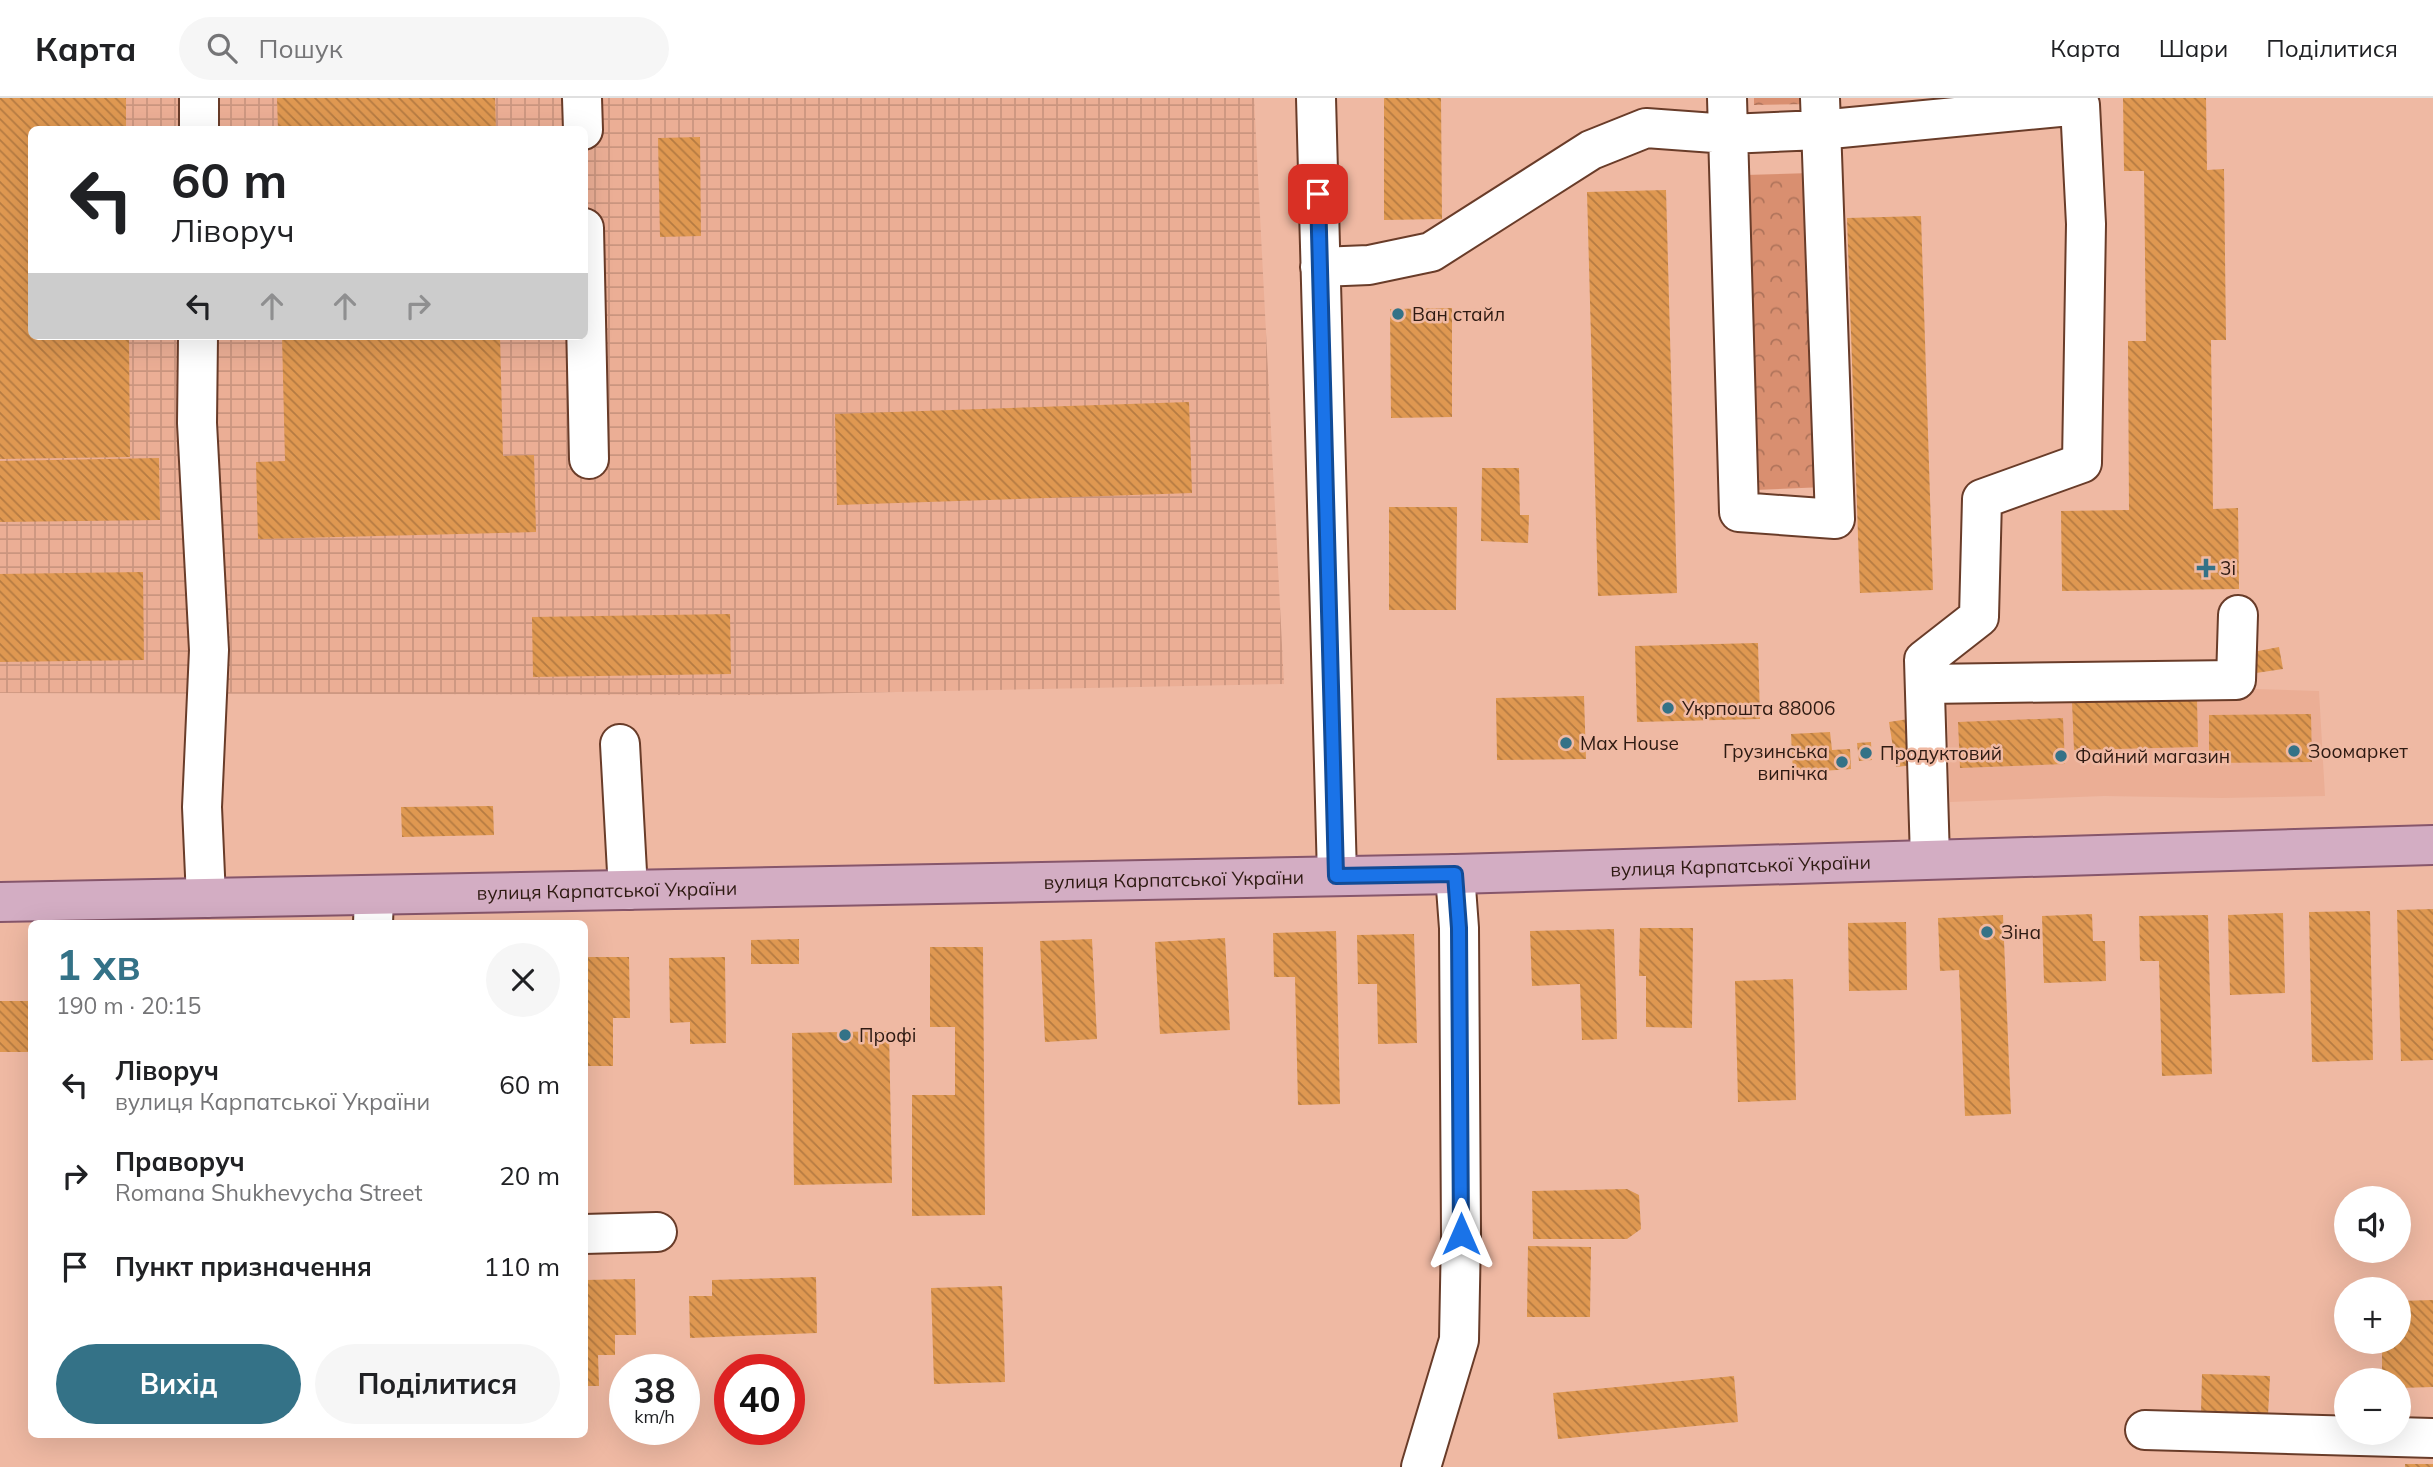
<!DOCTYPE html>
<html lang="uk">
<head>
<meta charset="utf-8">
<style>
  :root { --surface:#fff; --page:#f6f6f6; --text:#202124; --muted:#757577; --line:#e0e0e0; --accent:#347287 }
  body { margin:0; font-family:Mulish,sans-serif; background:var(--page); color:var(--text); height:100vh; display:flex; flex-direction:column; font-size:26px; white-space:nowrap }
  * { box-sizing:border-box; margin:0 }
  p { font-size:23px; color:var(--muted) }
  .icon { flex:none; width:38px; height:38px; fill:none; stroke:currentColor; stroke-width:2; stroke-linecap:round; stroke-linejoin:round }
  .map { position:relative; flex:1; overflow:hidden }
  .panel { position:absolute; left:28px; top:822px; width:560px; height:518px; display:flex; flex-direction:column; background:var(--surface); border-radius:10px; box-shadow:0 7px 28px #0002 }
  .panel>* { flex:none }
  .guide { position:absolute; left:28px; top:28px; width:560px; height:214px; border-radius:10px; box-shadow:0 7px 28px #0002; background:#fff; color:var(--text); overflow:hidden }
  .controls { position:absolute; left:2334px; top:1088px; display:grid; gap:14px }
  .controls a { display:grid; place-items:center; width:77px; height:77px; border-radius:50%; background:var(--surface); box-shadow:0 7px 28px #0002; font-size:35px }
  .speed { position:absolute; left:609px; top:1256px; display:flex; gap:14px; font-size:35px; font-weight:700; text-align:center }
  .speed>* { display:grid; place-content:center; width:91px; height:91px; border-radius:50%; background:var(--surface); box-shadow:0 7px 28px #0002; line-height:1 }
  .speed small { font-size:18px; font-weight:400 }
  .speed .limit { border:10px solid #d22; background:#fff; color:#111 }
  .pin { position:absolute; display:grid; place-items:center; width:60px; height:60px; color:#fff; margin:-30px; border-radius:14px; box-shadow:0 4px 10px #0006 }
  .me { position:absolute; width:77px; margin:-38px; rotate:0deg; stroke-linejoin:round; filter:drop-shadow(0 0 5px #0008) }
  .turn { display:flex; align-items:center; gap:24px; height:147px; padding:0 28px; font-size:32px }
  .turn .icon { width:91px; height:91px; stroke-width:2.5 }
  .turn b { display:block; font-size:49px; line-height:60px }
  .lanes { display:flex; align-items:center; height:66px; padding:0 28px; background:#0003; justify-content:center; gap:35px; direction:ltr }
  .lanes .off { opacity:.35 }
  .round { display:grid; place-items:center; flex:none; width:74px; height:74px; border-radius:37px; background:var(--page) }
  .summary { display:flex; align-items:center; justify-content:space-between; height:119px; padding:0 28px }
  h1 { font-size:42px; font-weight:700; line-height:52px; color:var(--accent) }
  .primary-button { display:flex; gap:14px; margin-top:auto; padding:14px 28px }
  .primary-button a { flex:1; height:80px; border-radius:42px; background:var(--accent); color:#fff; font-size:28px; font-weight:700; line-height:80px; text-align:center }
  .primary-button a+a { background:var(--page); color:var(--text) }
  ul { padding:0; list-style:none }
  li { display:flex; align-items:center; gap:21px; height:91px; padding:0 28px }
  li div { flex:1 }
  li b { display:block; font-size:26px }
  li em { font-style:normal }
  header { display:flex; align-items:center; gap:42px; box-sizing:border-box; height:98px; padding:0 35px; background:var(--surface); border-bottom:2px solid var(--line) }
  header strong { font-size:33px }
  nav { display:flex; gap:38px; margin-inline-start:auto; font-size:24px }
  .search { width:490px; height:63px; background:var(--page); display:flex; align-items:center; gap:18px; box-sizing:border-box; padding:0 24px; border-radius:38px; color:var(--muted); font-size:26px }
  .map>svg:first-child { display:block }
  .built { fill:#ebae95 }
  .industrial { fill:url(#industrial-grid); fill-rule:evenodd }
  .park { fill:url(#park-crowns) }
  .building { fill:url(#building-back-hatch) }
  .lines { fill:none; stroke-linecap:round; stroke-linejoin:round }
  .minor-casing { stroke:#693c29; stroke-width:42 }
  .major-casing { stroke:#86566b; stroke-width:42 }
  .minor { stroke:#fff; stroke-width:38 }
  .major { stroke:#d3adc3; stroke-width:38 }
  .route-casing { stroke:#114b97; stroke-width:18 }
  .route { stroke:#1a73e8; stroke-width:12 }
  .poi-dot { fill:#347287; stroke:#efb9a3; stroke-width:2.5 }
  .labels { text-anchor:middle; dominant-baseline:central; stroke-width:5; stroke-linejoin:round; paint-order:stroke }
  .poi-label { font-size:19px; fill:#2e1a12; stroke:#efb9a3; text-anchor:start }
  .street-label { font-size:19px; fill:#2e1a12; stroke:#efb9a3 }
</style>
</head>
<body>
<header>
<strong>Карта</strong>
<div class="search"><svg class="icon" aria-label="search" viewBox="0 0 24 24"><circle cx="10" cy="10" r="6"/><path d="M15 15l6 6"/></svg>Пошук</div>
<nav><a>Карта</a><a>Шари</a><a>Поділитися</a></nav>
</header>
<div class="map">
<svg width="2433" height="1369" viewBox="0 0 2433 1369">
  <defs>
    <pattern id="industrial-grid" width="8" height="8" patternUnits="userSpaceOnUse" patternTransform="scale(1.75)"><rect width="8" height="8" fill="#ebae95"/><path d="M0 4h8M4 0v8" fill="none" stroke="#ca957f"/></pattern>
    <pattern id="park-crowns" width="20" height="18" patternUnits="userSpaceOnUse" patternTransform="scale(1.75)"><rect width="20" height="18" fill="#d98f70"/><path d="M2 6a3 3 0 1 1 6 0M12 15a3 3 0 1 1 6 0" fill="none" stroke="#b0745b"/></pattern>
    <pattern id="building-back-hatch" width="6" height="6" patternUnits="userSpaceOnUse" patternTransform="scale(1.75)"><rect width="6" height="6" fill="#df9851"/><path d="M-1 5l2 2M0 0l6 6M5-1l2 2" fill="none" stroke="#b57b42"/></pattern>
  </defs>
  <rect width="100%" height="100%" fill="#efb9a3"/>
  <!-- built -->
  <path class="built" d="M2220,590L2319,593L2325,698L2222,700L2104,698L1950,704L1947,600Z"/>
  <!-- industrial -->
  <path class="industrial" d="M0,0H1254L1284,586L755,597L0,595ZM32,32H584V238H32Z"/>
  <!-- park -->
  <path class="park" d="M1754,0H1814V6L1754,7Z
    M1811,75L1825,389L1755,392L1745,77Z"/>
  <!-- building -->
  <path class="building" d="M0,0H126V32H32V238H129L130,359L0,361Z
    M277,0H495L496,32H278Z
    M1384,0H1441L1442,121L1384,122Z
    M2123,0H2206L2207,72L2224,71L2226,242H2211L2213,411L2238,410L2239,491L2062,493L2061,413L2129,412L2128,243H2146L2144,73H2124Z
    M700,39L701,138L660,139L658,40Z
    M1666,92L1677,495L1598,498L1587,94Z
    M1921,118L1933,492L1860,495L1847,120Z
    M1452,210V319L1391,320L1390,211Z
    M282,238H500L503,358L534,357L536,434L258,441L256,364L285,363Z
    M1189,304L1192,395L837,407L835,316Z
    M159,360L160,422L0,424V363Z
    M1482,370H1519L1520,417H1529L1528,445L1481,443Z
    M1389,409H1457L1456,512H1389Z
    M143,474L144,562L0,564V476Z
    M730,516L731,576L533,579L532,519Z
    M1758,545L1760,621L1637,624L1635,548Z
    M2279,549L2283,571L2256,575L2253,554Z
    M1584,598L1586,661L1497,662L1496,600Z
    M2197,601L2198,649L2074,652L2072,604Z
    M2311,616L2312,664L2209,665V617Z
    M1915,620L1922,666L1896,669L1889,624Z
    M2063,620L2065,666L1960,670L1958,624Z
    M1830,634L1832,652L1850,651L1851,671L1793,675L1791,636Z
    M1871,644L1872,662L1859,663L1857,645Z
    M493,708L494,737L402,739L401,709Z
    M2433,811V962L2401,963L2397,812Z
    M2370,813L2373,962L2312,964L2309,814Z
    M2283,815L2285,895L2230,897L2228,817Z
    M2092,816L2093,843H2105L2106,883L2044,885L2042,818Z
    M2003,817L2011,1016L1965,1018L1959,872L1940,873L1938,820Z
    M2208,817L2212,976L2162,978L2159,863H2140L2139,818Z
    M1906,824L1907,892L1849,893L1848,825Z
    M1640,830H1693L1692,930L1646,929V878H1639Z
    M1614,831L1617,941L1582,942L1580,886L1532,888L1530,833Z
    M1336,833L1340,1006L1298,1007L1295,879H1274L1273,835Z
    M1414,836L1417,945L1378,946L1377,886H1358L1357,837Z
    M1225,840L1230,932L1160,936L1155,844Z
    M799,841V866H751V842Z
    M1092,841L1097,941L1045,944L1040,843Z
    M930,849H983L985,1117L912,1118V997H955V929H930Z
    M584,859H629L630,920H613V968H584Z
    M725,859L726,945L690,946V924L670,925L669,860Z
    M1793,881L1796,1002L1738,1004L1735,883Z
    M0,903H32V954H0Z
    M889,933L892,1085L794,1087L792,935Z
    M1627,1091L1639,1097L1641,1131L1627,1141H1533L1532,1093Z
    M1528,1148L1591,1149L1590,1219H1527Z
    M816,1179L817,1235L690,1240L689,1198H712V1182Z
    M635,1181L636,1237H615V1257H598L599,1288H584V1182Z
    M1002,1188L1005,1284L934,1286L931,1190Z
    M2433,1202V1289L2399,1290V1283H2382V1244H2399V1203Z
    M2202,1276L2270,1278L2268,1317L2201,1314Z
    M1734,1278L1738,1324L1558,1341L1553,1295Z
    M2405,1366H2433V1369H2405Z"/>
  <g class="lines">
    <!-- minor casing -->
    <g class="minor-casing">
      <path id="minor" d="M582,0L583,32
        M1316,0L1337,778
        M1727,0L1739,414L1835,421L1820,0
        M199,32V0
        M584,130L589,361
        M1320,169L1369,167L1431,154L1591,52L1646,30L1728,36L1820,32L2080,7L2086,126L2082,365L1982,401L1979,519L1924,562L1930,761
        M198,238L197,325L209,552L202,709L206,800
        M1925,586L2236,582L2238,517
        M620,646L628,792
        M373,826L374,797
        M584,1136L657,1134
        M2145,1332L2433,1340
        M1421,1369L1459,1242L1461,1136L1459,830L1455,776"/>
    </g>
    <!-- major casing -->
    <g class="major-casing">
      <g id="major">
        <path id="s1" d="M0,804L1455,776L2433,747"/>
      </g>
    </g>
    <!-- minor -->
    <use href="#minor" class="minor"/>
    <!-- major -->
    <use href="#major" class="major"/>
  </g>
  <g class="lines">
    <!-- route casing -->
    <g class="route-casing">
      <path id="route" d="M1318,96L1336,778L1455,776L1459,830L1461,1136"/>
    </g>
    <!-- route -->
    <use href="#route" class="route"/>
  </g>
  <!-- markers -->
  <g class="poi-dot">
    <circle cx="1398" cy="216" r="7"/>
    <path d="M2202.5 459.5h7v7h7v7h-7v7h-7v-7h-7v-7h7z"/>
    <circle cx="1668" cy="610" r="7"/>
    <circle cx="1566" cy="645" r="7"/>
    <circle cx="2294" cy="653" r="7"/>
    <circle cx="1866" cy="655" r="7"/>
    <circle cx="2061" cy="658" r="7"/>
    <circle cx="1842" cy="664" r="7"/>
    <circle cx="1987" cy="834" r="7"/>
    <circle cx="845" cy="937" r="7"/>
  </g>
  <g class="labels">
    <!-- poi labels -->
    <g class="poi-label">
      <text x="1412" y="216">Ван стайл</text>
      <text x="2220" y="470">3i</text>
      <text x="1682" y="610">Укрпошта 88006</text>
      <text x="1580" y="645">Max House</text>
      <text x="1828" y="653" text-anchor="end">Грузинська<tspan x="1828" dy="22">випічка</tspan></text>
      <text x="2308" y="653">Зоомаркет</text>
      <text x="1880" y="655">Продуктовий</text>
      <text x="2075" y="658">Файний магазин</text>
      <text x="2001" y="834">Зіна</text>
      <text x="859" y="937">Профі</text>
    </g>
    <!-- street labels -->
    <g class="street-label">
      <text stroke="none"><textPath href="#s1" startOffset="1741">вулиця Карпатської України</textPath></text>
      <text stroke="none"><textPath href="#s1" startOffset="1174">вулиця Карпатської України</textPath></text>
      <text stroke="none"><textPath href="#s1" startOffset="607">вулиця Карпатської України</textPath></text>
    </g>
  </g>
</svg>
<div class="controls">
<a><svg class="icon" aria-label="sound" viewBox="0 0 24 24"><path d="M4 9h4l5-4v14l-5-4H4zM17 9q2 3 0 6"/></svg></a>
<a>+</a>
<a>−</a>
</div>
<div class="speed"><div>38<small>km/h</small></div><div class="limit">40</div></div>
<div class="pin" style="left:1318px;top:96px;background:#d93025"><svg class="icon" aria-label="arrive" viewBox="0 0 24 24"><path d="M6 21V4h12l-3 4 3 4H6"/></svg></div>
<svg class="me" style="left:1461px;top:1136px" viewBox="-20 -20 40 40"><path d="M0-17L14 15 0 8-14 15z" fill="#1a73e8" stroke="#fff" stroke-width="4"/></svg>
<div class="guide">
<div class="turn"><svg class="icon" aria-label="left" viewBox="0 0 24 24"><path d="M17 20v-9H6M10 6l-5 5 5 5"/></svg><div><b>60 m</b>Ліворуч</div></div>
<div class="lanes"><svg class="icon" aria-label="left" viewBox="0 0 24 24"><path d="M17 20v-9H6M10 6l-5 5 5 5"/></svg><svg class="icon off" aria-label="ahead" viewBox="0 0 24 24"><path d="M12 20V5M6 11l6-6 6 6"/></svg><svg class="icon off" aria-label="ahead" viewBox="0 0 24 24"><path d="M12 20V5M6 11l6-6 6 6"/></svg><svg class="icon off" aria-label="right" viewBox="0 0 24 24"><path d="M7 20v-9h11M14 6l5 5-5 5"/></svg></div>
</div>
<section class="panel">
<div class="summary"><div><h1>1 хв</h1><p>190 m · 20:15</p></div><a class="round"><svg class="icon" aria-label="close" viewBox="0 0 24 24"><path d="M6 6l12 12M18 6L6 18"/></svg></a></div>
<ul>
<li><svg class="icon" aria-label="left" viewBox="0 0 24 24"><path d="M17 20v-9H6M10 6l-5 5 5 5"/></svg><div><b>Ліворуч</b><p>вулиця Карпатської України</p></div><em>60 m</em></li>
<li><svg class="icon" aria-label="right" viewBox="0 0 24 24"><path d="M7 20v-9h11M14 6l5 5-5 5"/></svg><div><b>Праворуч</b><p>Romana Shukhevycha Street</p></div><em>20 m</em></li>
<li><svg class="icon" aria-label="arrive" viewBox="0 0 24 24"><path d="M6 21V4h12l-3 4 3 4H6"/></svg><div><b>Пункт призначення</b></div><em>110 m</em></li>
</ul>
<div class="primary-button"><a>Вихід</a><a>Поділитися</a></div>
</section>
</div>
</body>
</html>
